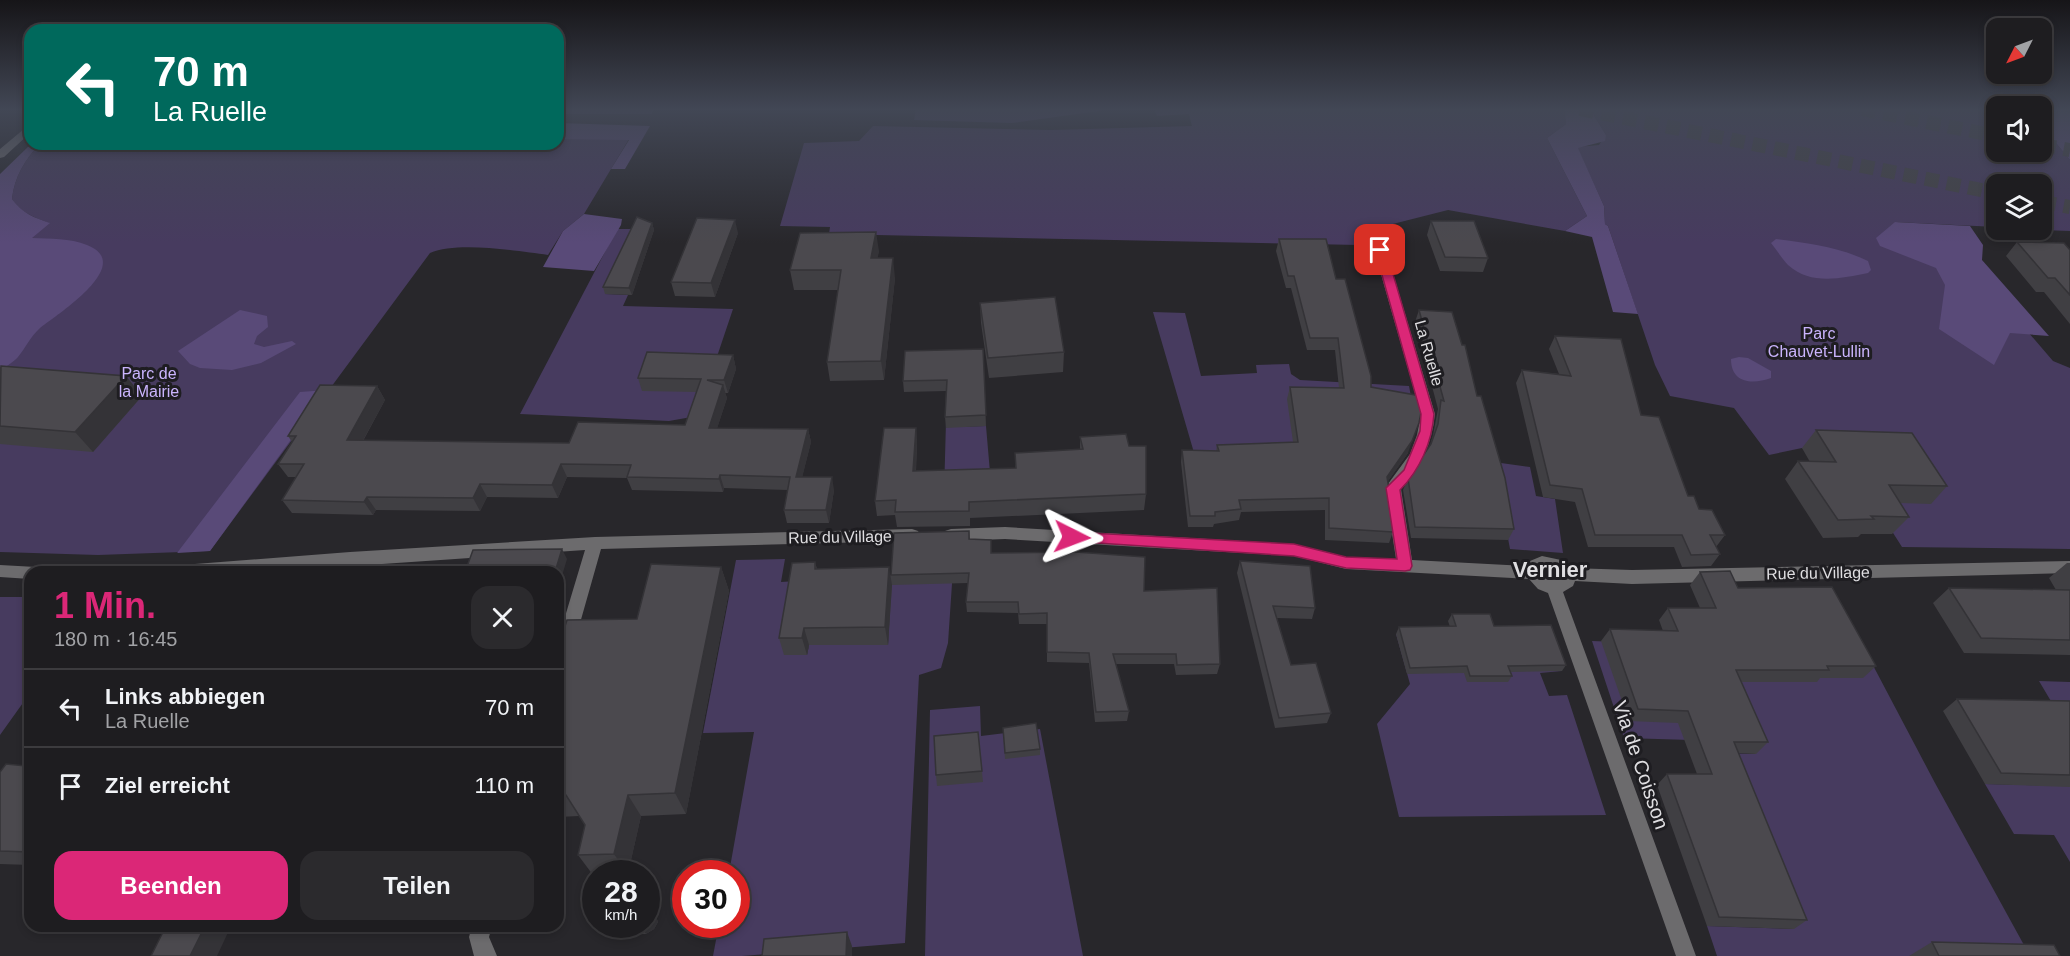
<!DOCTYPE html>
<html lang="de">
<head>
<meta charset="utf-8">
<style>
  :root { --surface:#1e1d20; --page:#2b2a2d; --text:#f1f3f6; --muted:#a1a2a5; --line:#3c3b3e; --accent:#db2777 }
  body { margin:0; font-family:Helvetica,sans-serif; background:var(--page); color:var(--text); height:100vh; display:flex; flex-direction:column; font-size:22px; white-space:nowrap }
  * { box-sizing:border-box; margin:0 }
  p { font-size:20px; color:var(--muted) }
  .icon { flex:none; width:33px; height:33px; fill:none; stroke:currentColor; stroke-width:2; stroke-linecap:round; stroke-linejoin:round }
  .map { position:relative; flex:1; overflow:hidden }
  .side { position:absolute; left:24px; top:566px; width:540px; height:366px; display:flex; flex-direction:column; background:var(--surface); border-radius:18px; box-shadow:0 3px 9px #0003,0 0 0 2px var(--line) }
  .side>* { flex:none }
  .guide { position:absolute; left:24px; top:24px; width:540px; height:126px; border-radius:18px; box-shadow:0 3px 9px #0003,0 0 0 2px var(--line); background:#00695c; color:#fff; overflow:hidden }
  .needle { width:39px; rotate:228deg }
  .buttons { position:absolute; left:1986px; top:18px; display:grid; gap:12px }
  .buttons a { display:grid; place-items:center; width:66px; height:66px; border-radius:12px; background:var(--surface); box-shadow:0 3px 9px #0003,0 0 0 2px var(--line); font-size:30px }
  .speed { position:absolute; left:582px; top:860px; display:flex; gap:12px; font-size:30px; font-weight:700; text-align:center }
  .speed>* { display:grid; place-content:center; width:78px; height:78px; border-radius:50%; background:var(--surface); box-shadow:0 3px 9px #0003,0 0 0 2px var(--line); line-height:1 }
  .speed small { font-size:15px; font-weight:400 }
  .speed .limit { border:9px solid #d22; background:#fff; color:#111 }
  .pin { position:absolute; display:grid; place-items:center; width:51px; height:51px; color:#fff; margin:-26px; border-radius:12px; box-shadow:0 3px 9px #0006 }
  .me { position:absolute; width:66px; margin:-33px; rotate:93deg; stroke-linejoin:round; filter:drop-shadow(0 0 4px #0008) }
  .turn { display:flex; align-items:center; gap:21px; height:126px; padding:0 30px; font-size:27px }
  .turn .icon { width:78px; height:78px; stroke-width:2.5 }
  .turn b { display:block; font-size:42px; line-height:51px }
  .round { display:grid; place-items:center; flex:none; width:63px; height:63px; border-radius:18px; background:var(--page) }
  .overview { display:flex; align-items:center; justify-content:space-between; height:102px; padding:0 30px }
  h1 { font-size:36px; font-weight:700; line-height:45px; color:var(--accent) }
  .cta { display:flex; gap:12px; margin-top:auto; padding:12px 30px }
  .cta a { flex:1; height:69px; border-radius:18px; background:var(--accent); color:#fff; font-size:24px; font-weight:700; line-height:69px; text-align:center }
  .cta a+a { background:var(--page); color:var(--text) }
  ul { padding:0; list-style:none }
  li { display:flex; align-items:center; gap:18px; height:78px; padding:0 30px; border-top:2px solid var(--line) }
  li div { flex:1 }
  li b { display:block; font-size:22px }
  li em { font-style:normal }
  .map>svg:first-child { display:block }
  .green { fill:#473b5f }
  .forest { fill:#594a78 }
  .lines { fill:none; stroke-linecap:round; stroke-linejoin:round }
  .highway-tunnel { stroke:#434246; stroke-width:14; stroke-dasharray:14 8; stroke-linecap:butt }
  .minor { fill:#6c6b6d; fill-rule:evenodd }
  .wall { fill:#403f43 }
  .shaded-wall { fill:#343337 }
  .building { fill:#4b494e; stroke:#343337; stroke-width:1.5 }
  .route { fill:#db2777; stroke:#8e194d; stroke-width:1.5 }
  .labels { text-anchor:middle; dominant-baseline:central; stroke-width:6; stroke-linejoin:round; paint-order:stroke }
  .park-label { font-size:16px; fill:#cab4fd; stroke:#1e1d21 }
  .street-label { font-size:16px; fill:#dfdee1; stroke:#1e1d21 }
  .near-street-label { font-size:20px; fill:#dfdee1; stroke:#1e1d21 }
  .district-label { font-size:22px; font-weight:bold; fill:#dfdee1; stroke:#1e1d21 }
</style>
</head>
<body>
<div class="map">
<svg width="2070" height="956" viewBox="0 0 2070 956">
  <rect width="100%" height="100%" fill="#28272b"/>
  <!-- green -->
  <path class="green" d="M558,109H653L652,114H558Z
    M916,109H1113L1012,123L914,120Z
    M1154,109H1564L1566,124L1547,138L1587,216L1565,231L1448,210L1373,229L1356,237L1359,245L829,234L830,227L780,226L804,143L859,141L873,126L1051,130L1192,126L1189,114L1157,116Z
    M1590,109H1996V152H2042V126L2070,160V231L2041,230L2042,184H1996V227L1895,222L1954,246L2053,361L2070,368V549L1902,547L1874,503L1802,448L1769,455L1734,408L1670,396L1655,365L1608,226L1605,224L1604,206L1577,147L1599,145L1606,135Z
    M558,139H629L584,214L563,231L548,255C517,251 458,241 430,253L210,551L98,555L0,552V228L49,223C34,217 21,213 12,199C14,178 25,159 40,144H558Z
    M617,229H634L605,294L628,295L623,306L733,309L697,416L669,421L520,414Z
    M1153,312L1185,313L1201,376L1257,373L1256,365L1289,364L1291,374L1300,380L1409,386L1413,407L1333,441L1197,463Z
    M946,421L956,427L986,426L991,484L944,494Z
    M1501,463L1530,467L1536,496L1555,499L1563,553L1510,549L1498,485L1502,472Z
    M785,559L781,582L797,581L785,655H807L809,645H888L892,571L953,569L948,643L941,668L919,675L905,943L742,956H713L719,924H736V873H729L754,732L703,733L736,560Z
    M0,597H30V693L0,735Z
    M1838,599L1935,783L2030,956H1717L1707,926L1793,929L1717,753L1756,754L1725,682H1794Z
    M1547,632L1562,671L1540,673L1549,696L1567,695L1606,815L1399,817L1377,724L1410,684L1396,634Z
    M1592,641L1644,643L1691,740L1624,738Z
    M2039,681L2070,682V713H2058Z
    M980,706L981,736L1040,729L1083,956H925L930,710Z
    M1985,784L2070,786V862L2054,835L2014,834Z"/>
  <!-- forest -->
  <path class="forest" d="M1564,109H1590L1606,135L1605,141L1578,148L1604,206L1605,224L1608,226L1638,314L1613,312L1592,237L1565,231L1587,216L1547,138L1566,124Z
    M2042,109H2070V160L2042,126Z
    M558,123L650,126L625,169H611L629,140L558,139Z
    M31,144H40C25,159 14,178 12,199C22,213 35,218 50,223L32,238C50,239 70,238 87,245C136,264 58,314 40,328C31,336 26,347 18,357C14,362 6,366 0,371V174Z
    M584,214L622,219L621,225L594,271L543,267L563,231Z
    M1895,222L1970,226L1983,245L1982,260L2049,336L2010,333L1994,365L1939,329L1945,285L1936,268L1880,246L1876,238Z
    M1776,239C1808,243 1839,247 1868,261L1871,270L1868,273C1842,278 1811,286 1788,265C1782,259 1777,250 1771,243Z
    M240,310L267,316L268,327L257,336L254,344L264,347L292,341L296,344L261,363L232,370L200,368L190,364L178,351Z
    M1739,357L1748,358L1771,371V378C1752,385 1731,383 1731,359Z
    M327,390L210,551L177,553L300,392Z"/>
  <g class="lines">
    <!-- highway-tunnel -->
    <path class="highway-tunnel" d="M1580,109L1996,193
      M1862,109L1996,136
      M2042,145L2070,150
      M2042,202L2070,207"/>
    <!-- minor -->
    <path class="minor" d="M30,124V133L4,157L0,158V149Z
      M1380,246L1386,250L1435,414C1432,443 1421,468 1401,489L1412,560L1528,566L1530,561L1542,556L1561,560L1570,568L1632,570L2070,561V573L1632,584L1575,581L1573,586L1563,592L1696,956H1676L1548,593L1538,589L1529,579L1346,569L1294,556L1005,539L951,541L945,539L943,535L945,531L951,529L1005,527L1294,544L1346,557L1396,559L1385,488L1410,454L1417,435L1421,414L1374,250ZM1544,569L1553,571L1558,579L1550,580L1542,572Z
      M912,529L918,531L920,535L918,539L912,541L601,549L567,669L564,674L558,676V640L585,550L265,572H174L176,567L182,565L350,552L595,537Z
      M0,565L36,567L38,572H30V579L0,577Z
      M472,926H492L489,937L497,956H474L469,937Z"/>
  </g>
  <!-- wall -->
  <path class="wall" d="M1431,221L1488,258L1483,272L1440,271L1427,235Z
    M652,223L654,230L632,295L605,294L603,287Z
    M738,233L715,297L675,296L671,282Z
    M1279,239L1336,279L1371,387L1408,453L1388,481L1395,526L1389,543L1325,540V510L1241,512L1239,520L1214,524L1213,527H1188L1181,462L1182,450L1216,451L1217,445L1293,442L1287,399L1290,387L1339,388L1335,350H1307L1291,288H1286L1276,251Z
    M2017,242L2070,250V324L2044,292H2036L2006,256Z
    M879,251L877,258L895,278L884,380L830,381L827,362L838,290H794L790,270Z
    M980,303L1064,352L1063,372L989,378L981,323Z
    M1419,310L1477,396L1514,529L1508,540L1411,538L1403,490L1408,478L1430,445L1433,435L1438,409L1415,322Z
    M1555,336L1641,415L1688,496L1699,509L1725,535L1716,547L1720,554L1711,566L1682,567L1674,547H1588L1575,502L1543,497L1516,383L1522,370L1559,374L1549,349Z
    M983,349L986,426L946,428L945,417L946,391L904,392L903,381Z
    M733,355L736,369L728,393H725L727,398L717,428L808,429L811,442L802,477L834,490L829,523H787L784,510L788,490L724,488L723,492L632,490L627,478L567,477L558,498L487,497L480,511L376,510L373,515L292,513L282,500L296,477H288L278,464L292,442L288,436L377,386L385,400L363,441L569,443L685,425L697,392L642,391L638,378Z
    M0,367L126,376L142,396L93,452L0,444Z
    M916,428L917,443L916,471L1015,468V453L1080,449V437L1129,446L1146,494L1144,510L970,518V526L897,527L895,515L877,516L875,501Z
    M1816,430L1947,486L1931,504L1900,503L1909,517L1892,534H1861L1858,537L1823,538L1785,479L1798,461L1810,462L1802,448Z
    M969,531L970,539L992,553L1144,591L1220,664L1217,674L1176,675L1174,664H1116L1129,711L1127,721L1095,722L1089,663L1047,662V624H1019L1018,613L967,612L966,602L968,583L892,585L888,645H809L807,655H784L779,638L815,562L817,569L891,575Z
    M1240,561L1315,608L1312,619L1277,618L1291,665L1331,713L1327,723L1275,728L1237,573Z
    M2067,563H2070V655L1964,653L1933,603L1949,588L2056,590L2049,578Z
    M721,567L729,591L686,814L641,816L628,873H596V875H593L578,855L585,825L579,816L558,817V648L637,619Z
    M1700,572L1738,588L1876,666L1863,678H1820L1817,682H1741L1768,742L1756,754L1738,753L1807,920L1794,929L1707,926L1657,785L1667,774H1697L1678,723L1629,721L1601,641L1610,629L1663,631L1659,620L1668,608H1700L1690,585Z
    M1452,614L1494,626L1566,665L1562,671L1510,672L1512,676L1508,682H1467L1464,673L1407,674L1396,634L1399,627H1450L1448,621Z
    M1957,699L2070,701V787L1985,784L1943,711Z
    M1003,728L1040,749V755L1005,759Z
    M978,732L983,782L937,786L936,775Z
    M30,760V865L0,864V772L26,766Z
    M655,914L658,922L654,929L646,934L615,935L611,930Z
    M1932,942L2060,956H1909Z"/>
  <!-- shaded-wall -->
  <path class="shaded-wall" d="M735,220L738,233L715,297L711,283Z
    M652,223L654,230L632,295L629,288Z
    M876,232L879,251L874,278L871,258Z
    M893,258L895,278L884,380L881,361Z
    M733,355L736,369L728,393L724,380Z
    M126,376L142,396L93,452L75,432Z
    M723,385L727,398L713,441L709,428Z
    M377,386L385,400L356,453L347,440Z
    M916,428L917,443L915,486L913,471Z
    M808,429L811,442L799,490L796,477Z
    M1412,441L1408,453L1383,488L1387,477Z
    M561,464L567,477L558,498L552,485Z
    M720,475L724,488L723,492L719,479Z
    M832,477L834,490L829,523L826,510Z
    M480,484L487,497L480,511L473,498Z
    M367,497L376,510L373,515L364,502Z
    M562,549L567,559L558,589V572H555Z
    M721,567L729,591L686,814L675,793Z
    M889,567L892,585L888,645L885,627Z
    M804,628L809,645L807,655L802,638Z
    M628,795L641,816L628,873H627L614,854Z
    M652,908L655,914L658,922L654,929L646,934L643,929Z
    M205,926H231L217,956H190Z
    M847,932L852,946V956H846Z"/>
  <!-- building -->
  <path class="building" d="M637,217L652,223L629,288L603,287Z
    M697,218L735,220L711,283L671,282Z
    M1431,221H1474L1488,258L1445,257Z
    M876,232L871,258H893L881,361L827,362L841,270H790L800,233Z
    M1279,239H1326L1336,279H1345L1371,376V387L1421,396L1423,402L1419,423L1412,441L1387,477L1395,526H1393V532L1329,528V498L1239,500L1241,509L1215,512V516H1190L1182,450L1219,451L1217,445L1298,442L1290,387L1344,388L1338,338H1310L1294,276H1288Z
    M2017,242L2064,243L2070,250V295L2055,278H2048Z
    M1055,297L1064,352L988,358L980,303Z
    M1419,310L1452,312L1462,345H1465L1477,396H1481L1505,478L1514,529L1415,527L1408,478L1431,444L1438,424L1441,400L1444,401Z
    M1555,336L1621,339L1641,415L1659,417L1688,496H1694L1699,509L1712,510L1725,535H1710L1720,554L1691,555L1682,535H1595L1582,489L1550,485L1522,370L1571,376Z
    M983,349L986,415L945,417L947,380L903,381L905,351Z
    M647,352L733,355L724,380H707L723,385L709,428L808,429L796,477H832L826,510H784L790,477L720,475L719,479L627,477L631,465L561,464L552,485L480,484L473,498L367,497L364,502L282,500L304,464H278L296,436H288L320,385L377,386L347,440L569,443L578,422L685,425L701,379L638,378Z
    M1,366L126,376L75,432L0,426Z
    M884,428H916L913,471L1016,468L1015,453L1083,449L1080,437L1126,434L1129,446H1146V494L969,502V511L895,512L896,500L875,501Z
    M1816,430L1912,433L1947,486L1889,485L1909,517L1871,516L1874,519L1838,520L1798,461L1836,462Z
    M969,531V539L991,540V553L1076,552L1145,557L1144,591L1217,588L1220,664L1177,665L1176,654H1113L1129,711L1096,712L1089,653L1047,652V613L1019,614L1018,602H966L969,573L891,575L894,533Z
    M562,549L555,572H465L473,550Z
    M1240,561L1310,566L1315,608L1273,606L1291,665L1316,663L1331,713L1279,718Z
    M815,562V569L889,567L885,627L804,628L802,638H779L792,563Z
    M651,564L721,567L675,793L628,795L614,854L578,855L585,825L566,795L558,796V648L567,620L637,619Z
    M1730,571L1738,588L1832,587L1876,666H1827L1829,670H1736L1768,742H1734L1807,920L1719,917L1667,774H1712L1688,711L1638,709L1610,629L1678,631L1668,608H1716L1700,572Z
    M1949,588L2070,590V640L1981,638Z
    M1452,614H1490L1494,626L1551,625L1566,665L1508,666L1512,676H1470L1467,666L1410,668L1399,627L1456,626Z
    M1957,699L2070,701V775L2001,773Z
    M1036,723L1040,749L1005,753L1003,728Z
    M978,732L982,771L936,775L934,736Z
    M30,760V852L0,851V772L6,764L26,766Z
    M646,904L652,908L654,917L650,924L643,929L611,930L612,924H646Z
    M166,926H205L190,956H151Z
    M847,932L846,956H762L764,939Z
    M1932,942L2054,945L2060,956H1939Z"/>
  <!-- sky -->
  <linearGradient id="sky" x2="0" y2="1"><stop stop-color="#161518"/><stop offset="0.45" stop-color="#424755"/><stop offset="1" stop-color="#424755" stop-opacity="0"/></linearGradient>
  <rect width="2070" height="243" fill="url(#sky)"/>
  <!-- route -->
  <path class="route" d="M1380,247L1386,250L1434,414C1432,442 1420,470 1400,490L1412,566L1410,570L1405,571L1346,568L1294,556L1067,541L1065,537L1067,533L1072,532L1294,544L1346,557L1397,559L1386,488L1404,470L1420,431L1421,414L1375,250Z"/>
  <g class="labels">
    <!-- park labels -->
    <g class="park-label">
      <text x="1819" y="333">Parc<tspan x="1819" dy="18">Chauvet-Lullin</tspan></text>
      <text x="149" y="373">Parc de<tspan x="149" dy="18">la Mairie</tspan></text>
    </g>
    <!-- street labels -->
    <g class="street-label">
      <text transform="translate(1429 353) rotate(74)">La Ruelle</text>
      <text transform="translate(840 537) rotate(-1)">Rue du Village</text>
      <text transform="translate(1818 573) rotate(-1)">Rue du Village</text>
    </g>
    <!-- near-street labels -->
    <g class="near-street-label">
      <text transform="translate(1641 765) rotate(71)">Via de Coisson</text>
    </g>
    <!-- district labels -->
    <g class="district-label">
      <text x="1550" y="569">Vernier</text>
    </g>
  </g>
</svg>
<div class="buttons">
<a><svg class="needle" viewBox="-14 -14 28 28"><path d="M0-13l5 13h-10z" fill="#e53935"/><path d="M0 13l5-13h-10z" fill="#a1a2a5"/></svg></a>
<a><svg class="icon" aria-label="sound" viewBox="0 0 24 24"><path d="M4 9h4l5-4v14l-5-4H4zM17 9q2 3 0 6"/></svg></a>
<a><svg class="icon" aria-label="layers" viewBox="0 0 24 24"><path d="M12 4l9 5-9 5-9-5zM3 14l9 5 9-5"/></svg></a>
</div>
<div class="speed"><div>28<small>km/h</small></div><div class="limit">30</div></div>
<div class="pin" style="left:1380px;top:250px;background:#d93025"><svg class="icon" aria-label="arrive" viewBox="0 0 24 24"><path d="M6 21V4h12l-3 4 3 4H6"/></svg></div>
<svg class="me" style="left:1072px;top:537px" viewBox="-20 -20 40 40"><path d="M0-17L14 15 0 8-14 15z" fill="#db2777" stroke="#fff" stroke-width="4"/></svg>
<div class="guide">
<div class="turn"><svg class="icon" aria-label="left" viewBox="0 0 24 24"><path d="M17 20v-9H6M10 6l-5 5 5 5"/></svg><div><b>70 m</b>La Ruelle</div></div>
</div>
<section class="side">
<div class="overview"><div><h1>1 Min.</h1><p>180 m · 16:45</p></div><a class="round"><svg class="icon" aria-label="close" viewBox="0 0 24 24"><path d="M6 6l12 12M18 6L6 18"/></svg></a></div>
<ul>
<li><svg class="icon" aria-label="left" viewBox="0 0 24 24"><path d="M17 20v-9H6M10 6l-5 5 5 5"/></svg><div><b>Links abbiegen</b><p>La Ruelle</p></div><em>70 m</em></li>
<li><svg class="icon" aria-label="arrive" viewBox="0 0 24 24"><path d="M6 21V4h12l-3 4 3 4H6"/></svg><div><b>Ziel erreicht</b></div><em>110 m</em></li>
</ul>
<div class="cta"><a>Beenden</a><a>Teilen</a></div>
</section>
</div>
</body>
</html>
